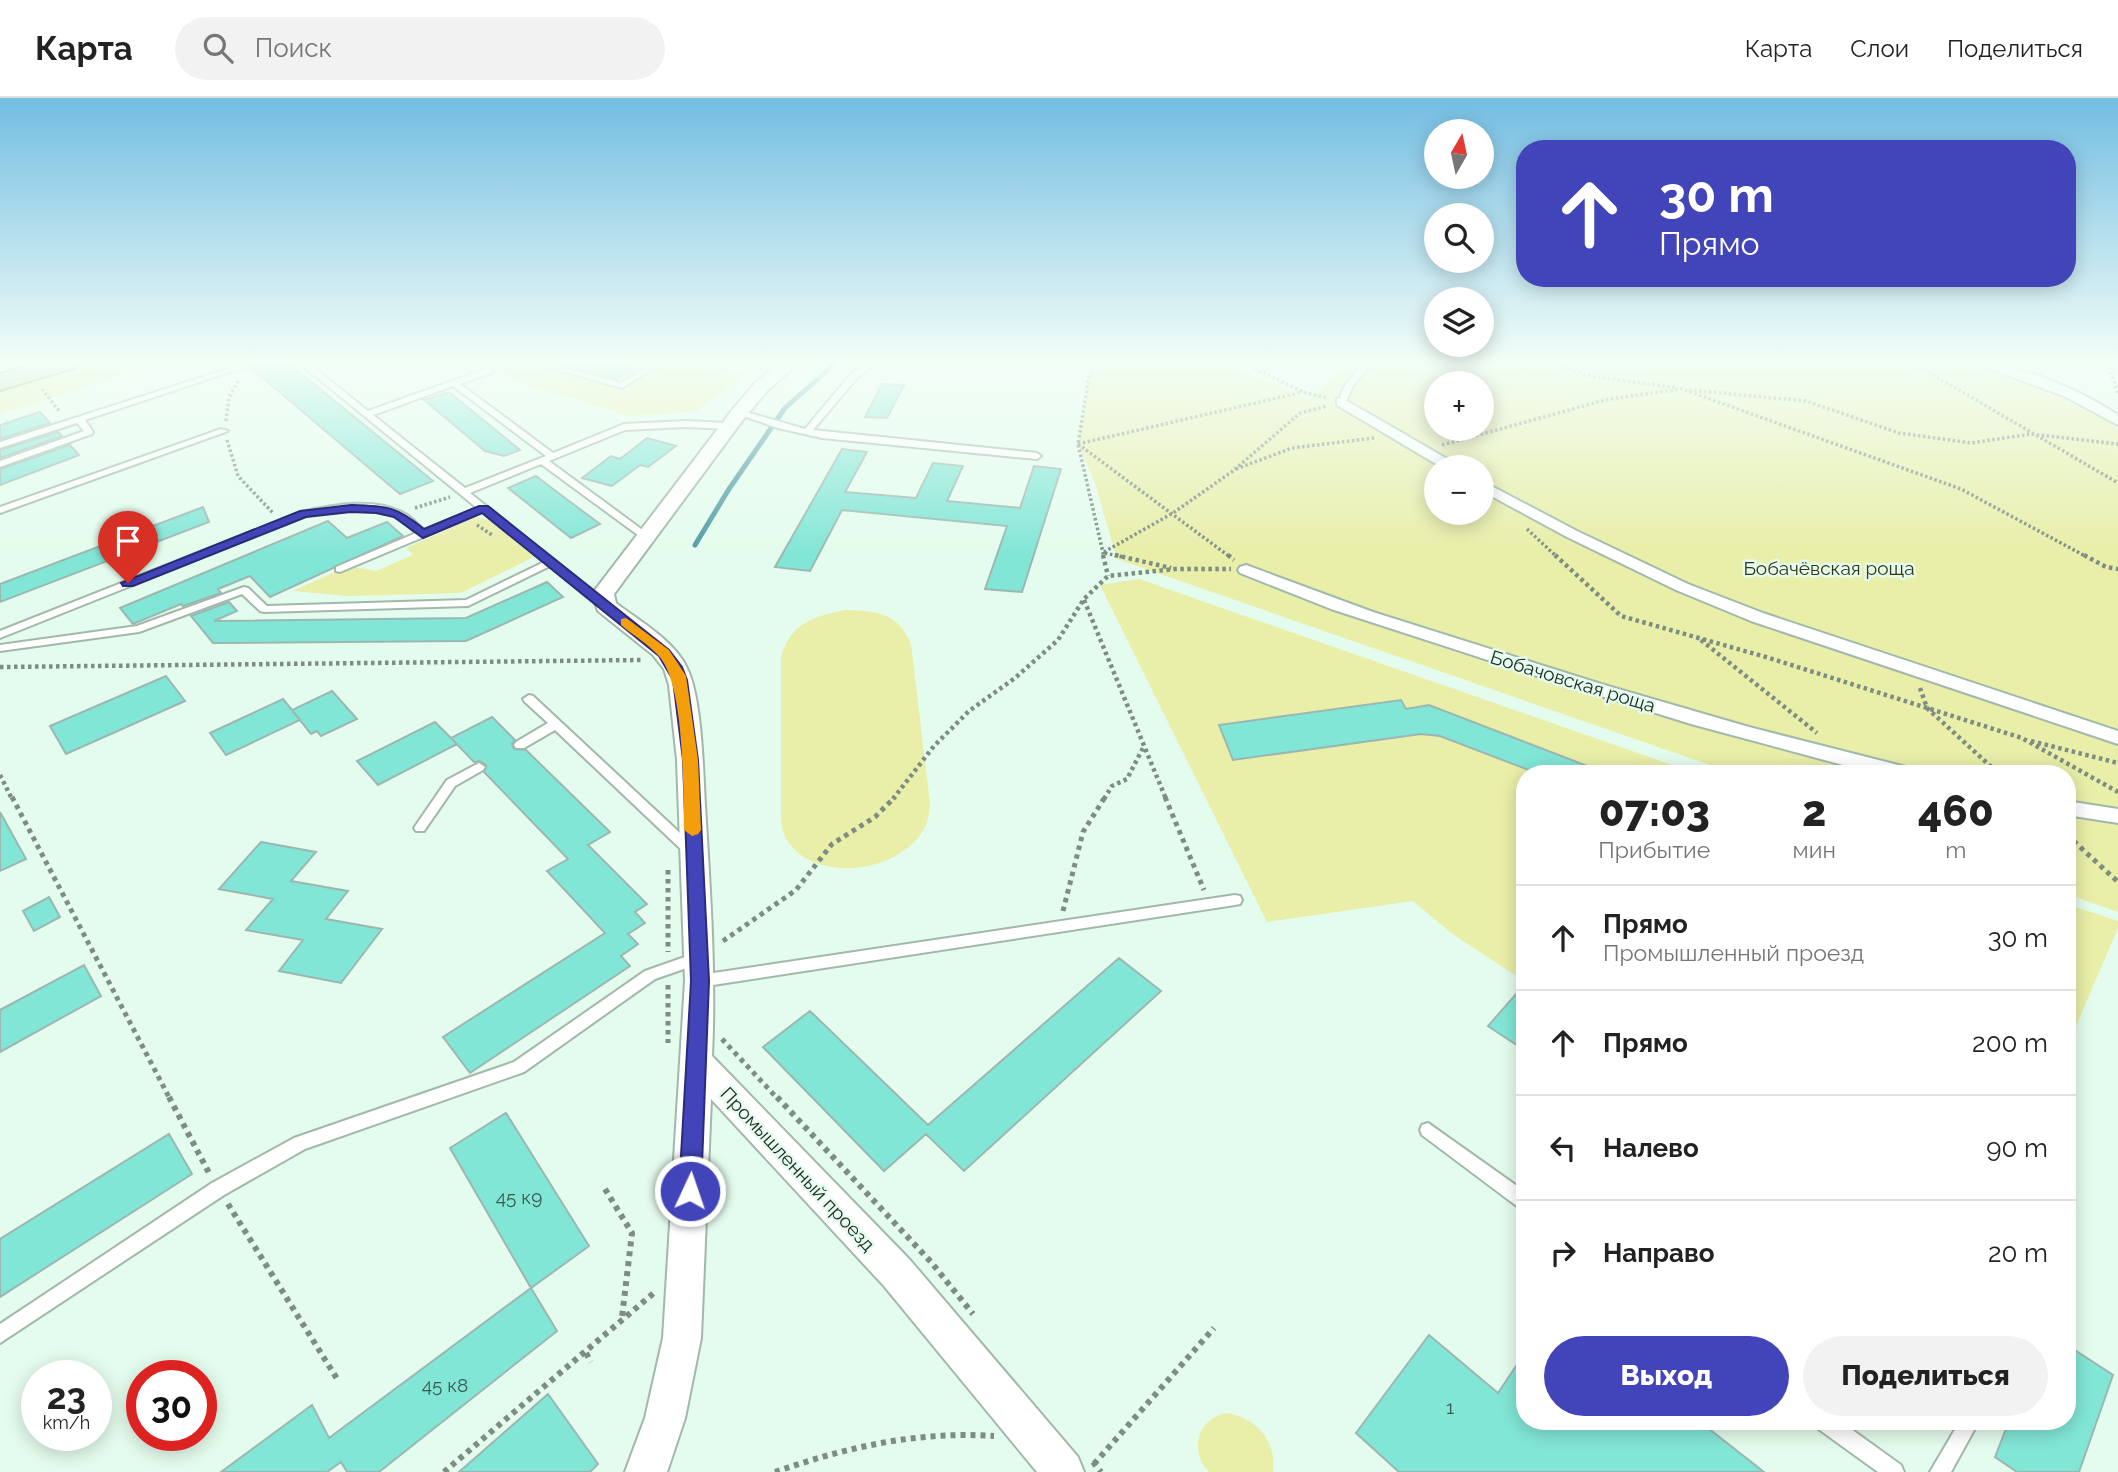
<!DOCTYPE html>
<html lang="ru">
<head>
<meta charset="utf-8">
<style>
  :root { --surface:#fff; --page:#f2f2f2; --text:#222; --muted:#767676; --line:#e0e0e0; --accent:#4244b9 }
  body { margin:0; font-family:Raleway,sans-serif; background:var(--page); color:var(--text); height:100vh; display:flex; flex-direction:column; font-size:26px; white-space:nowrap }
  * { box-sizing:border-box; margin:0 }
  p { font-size:23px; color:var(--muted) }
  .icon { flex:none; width:38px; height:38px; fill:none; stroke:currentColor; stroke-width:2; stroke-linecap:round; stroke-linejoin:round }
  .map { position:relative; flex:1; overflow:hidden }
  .panel { position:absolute; left:1516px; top:667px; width:560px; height:665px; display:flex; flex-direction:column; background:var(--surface); border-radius:28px; box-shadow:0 4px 18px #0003 }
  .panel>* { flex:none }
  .hud { position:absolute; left:1516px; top:42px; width:560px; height:147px; border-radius:28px; box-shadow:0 4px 18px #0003; background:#4244b9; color:#fff; overflow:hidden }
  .needle { width:46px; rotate:9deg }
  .tools { position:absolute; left:1424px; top:21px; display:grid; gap:14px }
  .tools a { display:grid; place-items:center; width:70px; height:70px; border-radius:50%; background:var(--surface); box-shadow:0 4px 18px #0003; font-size:35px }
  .speed { position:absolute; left:21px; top:1262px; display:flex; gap:14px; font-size:35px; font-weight:700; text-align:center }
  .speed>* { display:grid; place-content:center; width:91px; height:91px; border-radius:50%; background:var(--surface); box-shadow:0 4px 18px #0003; line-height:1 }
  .speed small { font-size:18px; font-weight:400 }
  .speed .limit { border:10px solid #d22; background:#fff; color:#111 }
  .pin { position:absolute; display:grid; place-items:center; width:60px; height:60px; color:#fff; margin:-72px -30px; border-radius:50% 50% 50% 0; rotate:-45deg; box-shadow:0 0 7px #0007 }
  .pin .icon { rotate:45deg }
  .me { position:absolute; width:77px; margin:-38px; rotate:3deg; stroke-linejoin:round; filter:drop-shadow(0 0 5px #0008) }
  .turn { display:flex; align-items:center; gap:24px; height:147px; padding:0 28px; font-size:32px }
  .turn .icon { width:91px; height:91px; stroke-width:2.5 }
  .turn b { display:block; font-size:49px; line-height:60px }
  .eta { display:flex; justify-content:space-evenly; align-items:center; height:119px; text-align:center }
  .eta b { font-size:42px; font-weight:800; line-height:49px }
  .button { display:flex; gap:14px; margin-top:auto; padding:14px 28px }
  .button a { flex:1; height:80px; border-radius:42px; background:var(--accent); color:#fff; font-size:28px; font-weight:800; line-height:80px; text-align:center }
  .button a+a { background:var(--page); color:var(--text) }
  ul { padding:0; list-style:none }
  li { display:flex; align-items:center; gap:21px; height:105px; padding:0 28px; border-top:2px solid var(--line) }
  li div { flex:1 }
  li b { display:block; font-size:26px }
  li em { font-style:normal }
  header { display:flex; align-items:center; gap:42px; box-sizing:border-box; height:98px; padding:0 35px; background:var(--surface); border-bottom:2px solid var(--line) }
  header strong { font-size:33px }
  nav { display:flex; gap:38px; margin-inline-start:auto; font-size:24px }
  .search { width:490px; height:63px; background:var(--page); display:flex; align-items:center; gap:18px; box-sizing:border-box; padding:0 24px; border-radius:38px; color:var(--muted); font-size:26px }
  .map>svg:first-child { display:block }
  .green { fill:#e9eea8; fill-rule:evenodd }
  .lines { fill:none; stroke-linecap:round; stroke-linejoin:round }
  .stream { stroke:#509ba3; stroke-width:5 }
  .building { fill:#82e6d6; stroke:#9bb7b2; stroke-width:2 }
  .service-casing { stroke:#a1b8aa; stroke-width:4 }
  .pedestrian-casing { stroke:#a1b8aa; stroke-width:4 }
  .minor-casing { stroke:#a1b8aa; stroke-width:4 }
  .primary-casing { stroke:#658755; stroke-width:4 }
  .path-far3 { stroke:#7e8d83; stroke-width:3.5; stroke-dasharray:2.5 2.5; stroke-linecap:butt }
  .path-far2 { stroke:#7e8d83; stroke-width:4.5; stroke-dasharray:3.5 3.5; stroke-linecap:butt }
  .path-far1 { stroke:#7e8d83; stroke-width:5; stroke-dasharray:4.5 4.5; stroke-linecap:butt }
  .path { stroke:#7e8d83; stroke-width:6; stroke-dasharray:5 5; stroke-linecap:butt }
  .service { fill:#fff; fill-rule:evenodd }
  .pedestrian { fill:#fff; fill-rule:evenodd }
  .minor { fill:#fff; fill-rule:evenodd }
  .primary { fill:#b8d5a8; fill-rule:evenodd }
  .route { fill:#4244b9; stroke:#2b2c78; stroke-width:2 }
  .slow { fill:#f59e0b }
  .labels { text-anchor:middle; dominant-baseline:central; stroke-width:5; stroke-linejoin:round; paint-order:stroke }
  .park-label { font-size:19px; fill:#343514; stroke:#e4fced }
  .street-label { font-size:19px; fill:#232b26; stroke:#e4fced }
  .near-number-label { font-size:19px; fill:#3b5a52 }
</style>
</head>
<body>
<header>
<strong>Карта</strong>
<div class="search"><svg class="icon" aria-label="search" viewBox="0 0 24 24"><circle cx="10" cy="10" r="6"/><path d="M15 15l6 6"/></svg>Поиск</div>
<nav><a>Карта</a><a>Слои</a><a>Поделиться</a></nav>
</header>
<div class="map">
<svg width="2118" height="1374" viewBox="0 0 2118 1374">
  <rect width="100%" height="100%" fill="#e4fced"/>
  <!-- green -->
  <path class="green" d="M94,264H166L0,316V292Z
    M493,264H687L746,276L696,313L630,318L500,278Z
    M1095,264H1230L1309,302L1346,264H1954C2007,275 2078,293 2118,331V814L2067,796V676L1733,675L1117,461L1095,385L1078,346L1089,278ZM1437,285H1482V331H1437ZM1437,369H1482V415H1437Z
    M476,419L493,423L534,459L461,495L347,498L293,493L348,468L376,473L413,457L406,450Z
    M1139,481L1695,675L1524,676V883L1451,835L1413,803L1267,824L1100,487Z
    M845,512C876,513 898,514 911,546L930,706C929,712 929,721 926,727C905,774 816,788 787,742C783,737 782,728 781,722V558C792,524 813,519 845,512Z
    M2067,806L2118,823V830L2067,949Z
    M1227,1315C1257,1320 1277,1344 1273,1374H1209C1189,1353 1197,1320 1227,1315Z"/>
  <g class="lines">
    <!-- stream -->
    <path class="stream" d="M695,447L729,391L785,310L837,264"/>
  </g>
  <!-- building -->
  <path class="building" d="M263,264H287L433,383L400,396L251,270Z
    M566,264H612L635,270L617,281L565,267Z
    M882,286L904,287L887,320L865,319Z
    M449,294L520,352L504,358L485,353L424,302Z
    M40,314L50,325L0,341V327Z
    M58,334L62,338L0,360V352Z
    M647,340L676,348L648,369L640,367L612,388L582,380L611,358L620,361Z
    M70,347L79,357L0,387V371Z
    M842,351L867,354L845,394L916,400L933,365L963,368L947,403L1020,410L1034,368L1061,371L1022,494L985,491L1007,428L842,412L810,473L775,469Z
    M536,378L565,400L600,426L571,440L508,390Z
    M203,409L209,424L0,504V486Z
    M328,423L347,440L387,424L403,438L270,499L250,478L218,491L221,495L183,508L181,506L133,526L120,510Z
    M547,484L563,499L466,543L213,545L191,518L229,504L237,513L214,523L466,520Z
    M166,578L185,603L66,656L50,628Z
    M332,593L357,621L321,638L317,633L311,636L292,612Z
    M283,601L300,622L226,657L210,635Z
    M1401,602L1406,611L1429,607L1608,676H1539L1440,638L1421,636L1233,662L1219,627Z
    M492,619L515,642L512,646L514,651L526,652L610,734L588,747L647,806L635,814L645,825L628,836L638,846L621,858L630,868L470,975L443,939L605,835L547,773L568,761L484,674L486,667L480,663L474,664L451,640Z
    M435,624L457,646L378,687L357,663Z
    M0,714L26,761L0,773Z
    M261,744L316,754L291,783L348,793L326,821L382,831L341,885L279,873L303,842L246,832L273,801L219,791Z
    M49,799L60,819L34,833L23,813Z
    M1119,860L1161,893L964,1073L926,1036L884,1073L763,949L810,913L928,1027Z
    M84,867L101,898L0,954V912Z
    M1524,887V952L1488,928Z
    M506,1015L589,1148L531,1190L450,1050Z
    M169,1036L192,1076L0,1199V1141Z
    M531,1190L557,1233L379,1374H347L341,1364L327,1374H221L312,1307L329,1340Z
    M1429,1237L1498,1295L1524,1256V1323H1699L1764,1374H1399L1356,1335Z
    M2067,1247L2113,1277L2079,1374H2017L1995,1359L2009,1323H2067Z
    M548,1296L598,1366L590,1374H459Z"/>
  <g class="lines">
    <!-- service casing -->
    <g class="service-casing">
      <path id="service" d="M249,264H260L85,322L93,334L92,336L0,369V363L84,333L77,325L0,350V344Z
        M298,264H307L368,313L483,272L479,264H487L492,273L491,275L460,286L553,355L624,326L686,323L728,325L732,328L728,331L686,329L625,332L549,363L648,436V440H642L541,366L470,395L608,505V509H600L550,468L468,508L264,514L260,513L242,496L139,534L0,553V547L137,528L244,489L248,490L267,508L466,502L544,464L483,414L340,474L336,473V469L416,435C411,430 405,425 399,421C373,405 335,413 306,418L0,540V533L301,414C332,407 377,398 407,417C413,421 418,427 424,432L477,410ZM453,288L546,358L465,390L373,317Z
        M530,264H542L621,285L655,264H664L622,290Z
        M737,264H753L784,271L780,273Z
        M868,264H877L857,280L813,332L1037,355L1041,358L1037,361L822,340L778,330L735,315L739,312L805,331L851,276Z
        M1364,264H1372L1353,288L1345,306H1339L1338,304L1345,287Z
        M221,331L228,333L0,415V409Z
        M529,597L533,598L695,749L696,752L695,755H685L555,632L524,650H516L514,647L516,644L548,625L525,604L523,601Z
        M479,665L485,669L483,672L455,688L424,733H416L414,730L416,727L447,682Z
        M1235,797L1240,798L1242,802L1240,806L1235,807L700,889L695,887L693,883L695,879L700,877Z
        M699,854L704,856L706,860L704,864L655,881L524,974L305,1051L224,1097L0,1245V1226L212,1085L294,1040L514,964L645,873Z
        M1428,1025L1524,1093V1111L1518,1109L1422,1037L1420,1032L1422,1027Z
        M1815,1323H1840L1901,1367L1904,1374H1878L1817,1330Z
        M1960,1323H1979L1951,1374H1930Z"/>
    </g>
    <!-- pedestrian casing -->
    <g class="pedestrian-casing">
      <path id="pedestrian" d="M1972,264C2017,264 2080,292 2118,317V327L2064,298Z
        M1342,300L1456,366L1458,369H1441L1337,307V301Z
        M1482,383L1577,433L1688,486L1763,515L2118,633V646L1751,523L1676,492L1567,439L1482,393Z
        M1246,467L1373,514L1601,586L1749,629L1906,669L1913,671L1915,676H1876L1854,670L1691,626L1537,578L1331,511L1240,475L1238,472L1240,469Z
        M2067,703L2118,711V725L2067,717Z"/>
    </g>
    <!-- minor casing -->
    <g class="minor-casing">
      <path id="minor" d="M781,264H800L768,292L745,319L614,496L616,505C639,523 674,542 687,570C702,601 703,671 705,707C710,791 716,874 712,958L910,1162L1078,1359L1084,1374H1037L884,1188L711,1001L701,1240L685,1320L667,1374H625L645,1320L663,1240L685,883L677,662L669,587L664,571L653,557L598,513L592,496L733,311L756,284Z"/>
    </g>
    <!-- primary casing -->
    <g class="primary-casing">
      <path id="primary" d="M41,264H80L76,269L0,292V276Z"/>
    </g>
    <!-- path-far3 -->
    <path class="path-far3" d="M702,264L728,270
      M1095,264L1089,278L1078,346L1104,459
      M1241,264L1303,294L1328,300
      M1556,264L1584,277L1677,290
      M1911,264L2118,385
      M2108,264L2118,296
      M42,291L60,314
      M1689,292L1806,303L1899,335L1971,345L2031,336L2118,346
      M226,323L229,299L239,282
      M227,342L238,378L273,415
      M1078,346L1303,294
      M1078,346L1230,459
      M1442,347L1609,301L1682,291L1961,391L2087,459
      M1236,371L1292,350L1374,340
      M415,410L450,399
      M477,427L492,437
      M1527,431L1557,459
      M1104,454L1173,415L1233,373L1300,315L1327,308
      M1105,455L1123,459"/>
    <!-- path-far2 -->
    <path class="path-far2" d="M1103,457L1108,478
      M1115,457L1171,470
      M1228,457L1234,462
      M1555,457L1621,518L1766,559L2022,640L2118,694
      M2084,457L2106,469L2118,471
      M1084,502L1166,701
      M1701,542L1817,635
      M0,569L643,562
      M1920,590L1927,610L1999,676
      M2031,643L2118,665
      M0,677L12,701
      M893,701L934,648L969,613L1015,580L1058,542L1084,501L1108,478L1175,471H1231
      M1104,701L1112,688L1127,681L1144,648"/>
    <!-- path-far1 -->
    <path class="path-far1" d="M12,699L170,1001
      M1165,699L1204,792
      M2067,737L2118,784
      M668,772V854
      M1063,813L1083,734L1105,699
      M723,843L796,792L832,746L875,719L895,699
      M668,887V945
      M722,941L778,1001"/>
    <!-- path -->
    <path class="path" d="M169,999L209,1075
      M777,999L931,1164L973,1216
      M605,1091L632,1135L622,1219
      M228,1106L339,1284
      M586,1255L591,1264
      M1093,1364L1101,1374
      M1094,1366L1214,1230
      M444,1374L656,1193
      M775,1374C847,1349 917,1333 994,1338"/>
    <!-- service -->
    <use href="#service" class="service"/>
    <!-- pedestrian -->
    <use href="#pedestrian" class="pedestrian"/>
    <!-- minor -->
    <use href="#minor" class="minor"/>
    <!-- primary -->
    <use href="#primary" class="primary"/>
  </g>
  <!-- sky -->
  <linearGradient id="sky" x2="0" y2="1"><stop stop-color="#73bde2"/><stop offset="0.58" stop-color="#f3fef7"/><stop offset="1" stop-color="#f3fef7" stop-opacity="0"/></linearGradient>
  <rect width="2118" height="456" fill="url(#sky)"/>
  <!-- route -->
  <path class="route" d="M351,407C387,408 396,408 424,431L479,408H488L669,552L682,569L687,582L698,662L709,883L701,1093L698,1100L690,1103L683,1100L679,1093L691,883L683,662L673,582L659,558L482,415L423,440L394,419L376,415L351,414L306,419L133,488H123L121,485L300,413Z"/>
  <!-- slow -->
  <path class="slow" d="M626,520L669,552L686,578L698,662L701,732L698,736L692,738L684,732C683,692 685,587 659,558C648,546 633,537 621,527V521Z"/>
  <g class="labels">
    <!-- park labels -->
    <g class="park-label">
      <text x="1829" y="470">Бобачёвская роща</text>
    </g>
    <!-- street labels -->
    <g class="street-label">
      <text transform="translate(1573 583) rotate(17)">Бобачовская роща</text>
      <text transform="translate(798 1071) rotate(47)">Промышленный проезд</text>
    </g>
    <!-- near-number labels -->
    <g class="near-number-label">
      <text x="519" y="1099">45 к9</text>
      <text x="445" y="1287">45 к8</text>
      <text x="1450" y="1309">1</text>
    </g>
  </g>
</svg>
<div class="tools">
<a><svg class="needle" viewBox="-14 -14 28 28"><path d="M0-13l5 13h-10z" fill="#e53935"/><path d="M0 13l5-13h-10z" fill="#767676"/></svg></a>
<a><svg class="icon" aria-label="search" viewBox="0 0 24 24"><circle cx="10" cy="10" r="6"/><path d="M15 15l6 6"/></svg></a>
<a><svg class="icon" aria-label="layers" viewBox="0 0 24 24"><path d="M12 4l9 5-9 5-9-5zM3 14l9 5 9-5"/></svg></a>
<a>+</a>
<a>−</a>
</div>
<div class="speed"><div>23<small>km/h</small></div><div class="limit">30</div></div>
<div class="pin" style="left:128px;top:485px;background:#d93025"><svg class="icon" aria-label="arrive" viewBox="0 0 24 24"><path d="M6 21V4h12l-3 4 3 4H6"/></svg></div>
<svg class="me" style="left:690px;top:1093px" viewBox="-20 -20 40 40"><circle r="17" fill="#4244b9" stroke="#fff" stroke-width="3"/><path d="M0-11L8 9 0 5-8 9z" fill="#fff"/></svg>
<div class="hud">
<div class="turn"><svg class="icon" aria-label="ahead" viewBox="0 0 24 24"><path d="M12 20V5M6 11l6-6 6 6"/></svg><div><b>30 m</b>Прямо</div></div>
</div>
<section class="panel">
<div class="eta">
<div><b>07:03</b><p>Прибытие</p></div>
<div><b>2</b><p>мин</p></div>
<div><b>460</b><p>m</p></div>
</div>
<ul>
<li><svg class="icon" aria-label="ahead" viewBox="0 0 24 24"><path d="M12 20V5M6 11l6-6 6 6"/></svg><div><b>Прямо</b><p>Промышленный проезд</p></div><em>30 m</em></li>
<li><svg class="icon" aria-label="ahead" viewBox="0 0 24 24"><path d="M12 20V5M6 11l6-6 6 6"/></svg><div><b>Прямо</b></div><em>200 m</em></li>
<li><svg class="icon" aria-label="left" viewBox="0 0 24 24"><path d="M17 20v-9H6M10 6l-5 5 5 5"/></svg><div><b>Налево</b></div><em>90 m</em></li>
<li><svg class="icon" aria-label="right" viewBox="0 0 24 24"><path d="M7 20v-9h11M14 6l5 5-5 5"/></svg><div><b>Направо</b></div><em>20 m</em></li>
</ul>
<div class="button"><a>Выход</a><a>Поделиться</a></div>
</section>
</div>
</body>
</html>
